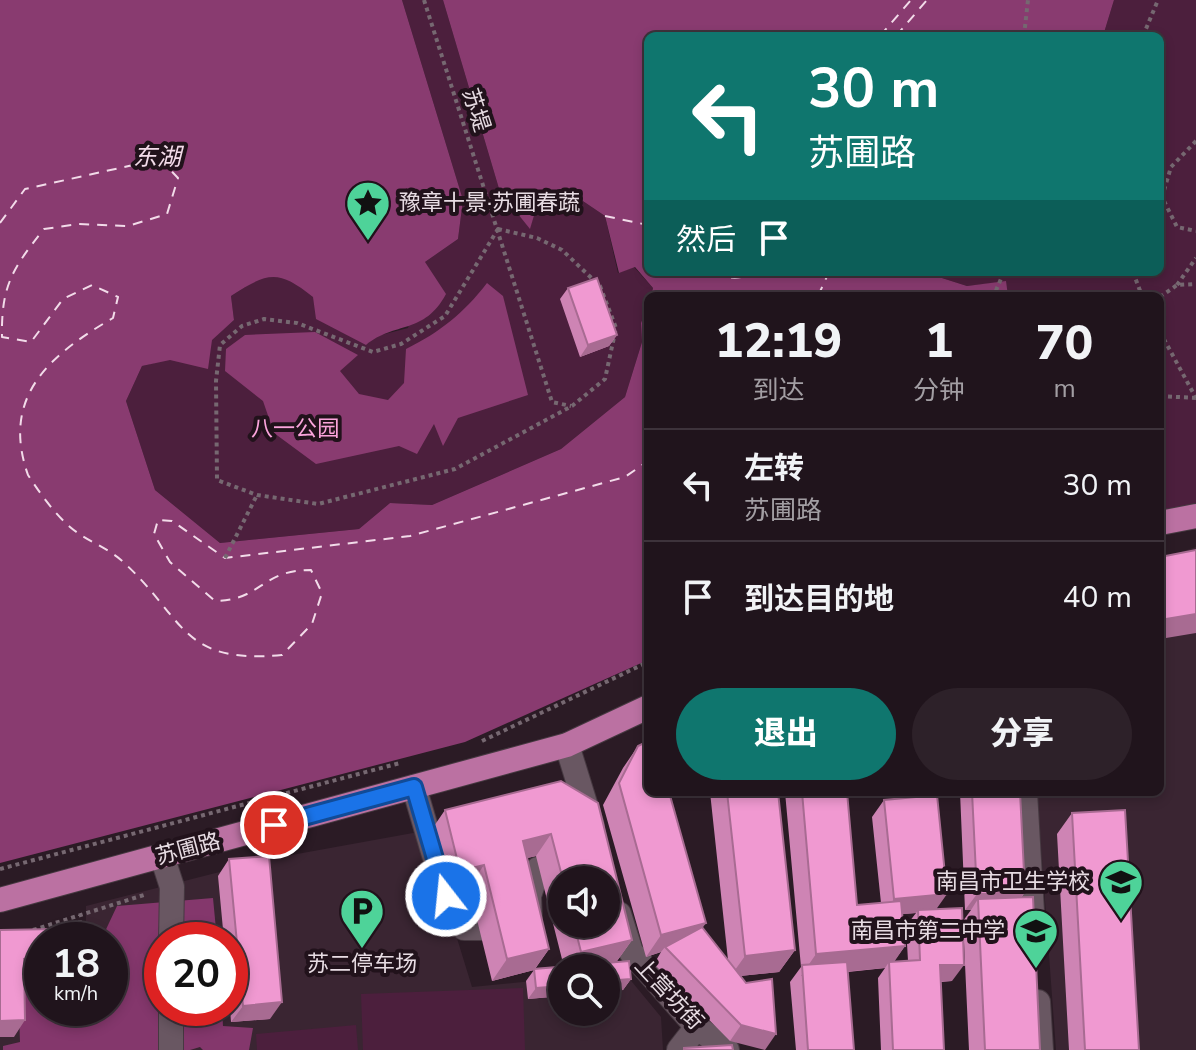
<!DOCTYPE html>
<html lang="zh">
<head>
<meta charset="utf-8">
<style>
  :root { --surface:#20141c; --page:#2d2129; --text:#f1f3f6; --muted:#a29ea3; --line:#3d333b; --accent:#0f766e }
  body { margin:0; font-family:"Nunito Sans","Noto Sans SC",sans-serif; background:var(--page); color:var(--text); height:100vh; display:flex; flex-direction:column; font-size:30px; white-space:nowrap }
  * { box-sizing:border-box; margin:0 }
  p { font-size:26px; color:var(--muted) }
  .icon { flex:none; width:44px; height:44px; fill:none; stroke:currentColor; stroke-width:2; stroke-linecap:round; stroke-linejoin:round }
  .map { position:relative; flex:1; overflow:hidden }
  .details { position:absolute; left:644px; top:292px; width:520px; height:504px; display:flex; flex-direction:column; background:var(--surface); border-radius:12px; box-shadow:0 4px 12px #0003,0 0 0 2px var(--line) }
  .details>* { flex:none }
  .banner { position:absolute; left:644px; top:32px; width:520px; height:244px; border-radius:12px; box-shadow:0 4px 12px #0003,0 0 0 2px var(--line); background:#0f766e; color:#fff; overflow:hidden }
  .controls { position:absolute; left:548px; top:866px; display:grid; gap:16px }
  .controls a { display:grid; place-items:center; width:72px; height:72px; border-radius:50%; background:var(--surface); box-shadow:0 4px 12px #0003,0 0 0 2px var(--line); font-size:40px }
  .speed { position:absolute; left:24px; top:922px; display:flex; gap:16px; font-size:40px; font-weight:700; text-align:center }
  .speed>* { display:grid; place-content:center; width:104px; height:104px; border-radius:50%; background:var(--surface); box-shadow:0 4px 12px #0003,0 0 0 2px var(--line); line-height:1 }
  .speed small { font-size:20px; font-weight:400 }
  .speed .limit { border:12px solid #d22; background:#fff; color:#111 }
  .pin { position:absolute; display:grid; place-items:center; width:68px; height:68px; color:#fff; margin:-34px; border:4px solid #fff; border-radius:50%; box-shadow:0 2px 8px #0007 }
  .me { position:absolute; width:88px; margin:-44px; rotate:344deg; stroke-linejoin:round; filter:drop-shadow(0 0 6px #0008) }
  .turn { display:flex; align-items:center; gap:28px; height:168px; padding:0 32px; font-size:36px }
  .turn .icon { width:104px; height:104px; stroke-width:2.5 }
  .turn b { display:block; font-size:56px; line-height:68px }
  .then { display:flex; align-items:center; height:76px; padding:0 32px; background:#0003; gap:16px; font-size:30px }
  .eta { display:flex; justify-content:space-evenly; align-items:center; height:136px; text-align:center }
  .eta b { font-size:48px; font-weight:800; line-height:56px }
  .cta { display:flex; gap:16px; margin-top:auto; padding:16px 32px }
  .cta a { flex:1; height:92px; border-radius:48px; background:var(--accent); color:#fff; font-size:32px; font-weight:800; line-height:92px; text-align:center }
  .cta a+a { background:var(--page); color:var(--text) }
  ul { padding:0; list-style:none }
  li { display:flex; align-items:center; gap:24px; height:112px; padding:0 32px; border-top:2px solid var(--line) }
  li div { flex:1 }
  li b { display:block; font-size:30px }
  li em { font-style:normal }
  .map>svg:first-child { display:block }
  .built { fill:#3a2532; fill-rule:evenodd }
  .green { fill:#4c1f3d }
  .forest { fill:#84376c }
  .water { fill:#893b70 }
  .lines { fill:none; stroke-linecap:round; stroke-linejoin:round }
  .ferry { stroke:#f2dbe9; stroke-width:2; stroke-dasharray:10 8; stroke-linecap:butt }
  .minor-casing { stroke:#463941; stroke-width:26 }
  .major-casing { stroke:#463941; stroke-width:26 }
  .path { stroke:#766871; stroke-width:4; stroke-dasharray:4 4; stroke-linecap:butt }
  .minor { stroke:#695762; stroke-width:24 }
  .major { stroke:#bb71a2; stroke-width:24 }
  .wall { fill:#ce84b4; fill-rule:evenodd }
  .shaded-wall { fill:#a86b92 }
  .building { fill:#f099d1; stroke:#a86b92; stroke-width:2 }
  .route-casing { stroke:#114b97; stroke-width:20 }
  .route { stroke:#1a73e8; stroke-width:14 }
  .labels { text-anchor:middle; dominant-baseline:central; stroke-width:8; stroke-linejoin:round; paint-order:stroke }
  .street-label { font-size:22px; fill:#e7dce3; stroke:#21121b }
  .poi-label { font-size:22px; fill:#e7dce3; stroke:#21121b; text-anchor:end }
  .park-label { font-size:22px; fill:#fba4dc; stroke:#21121b }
  .water-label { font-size:24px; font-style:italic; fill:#f2dbe9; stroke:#21121b }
</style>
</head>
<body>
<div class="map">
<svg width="1196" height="1050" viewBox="0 0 1196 1050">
  <rect width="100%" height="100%" fill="#2b1b25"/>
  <!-- built -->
  <path class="built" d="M1196,547V1050H1056L1037,792H1160V559Z
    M424,831L472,987L562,978V1012H606V973L623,971L661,1017L663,1050H0V961L42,960V1008H110V940H86V906L275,858ZM162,940H230V1008H162Z"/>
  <!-- green -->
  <path class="green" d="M402,0H443L500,192L530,228L539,199L574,195L605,216L618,273L634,267L653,288L641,323L642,342L625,397L561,449L432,505L390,503L359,529L220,543L155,490L126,401L142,366C178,358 207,345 234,320L231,296L261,277H288L377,336L408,328L425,262L458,239L463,200Z
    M1114,0H1196V503L1160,512V296H1008L1005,282L967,286L923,272H1160V36H1103Z
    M523,988L525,1050H363L361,994Z
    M356,1025L358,1050H257L256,1034Z"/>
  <!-- forest -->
  <path class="forest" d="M213,898L217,940H162V1008H222L223,1026L253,1028L249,1050H203L200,1047L190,1050H3V1046L20,1042L18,982L42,981V1008H110V940H101L117,906Z"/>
  <!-- water -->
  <path class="water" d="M0,0H402L463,200L458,239L425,262L446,294C424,335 395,321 366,345L316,319L313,297C278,269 268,272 231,296L234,320L212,340L208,369L170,360L142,366L126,401L155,490L220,543L359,529L390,503L432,505L561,449L625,397L642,342L641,323L648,303V660L465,742L0,863Z
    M443,0H1114L1103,36H648V272H923L967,286L1006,281L1008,296H651L653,288L635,267L619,273L605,216L574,195L539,199L530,229L500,192Z
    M487,283L503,296L528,395L458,418L443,446L434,424L417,454L399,446L316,464L274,433L263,401L225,371L226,349L245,335L315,332L358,355L340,371L359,394L388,400L404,383L406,349C440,332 463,314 487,283Z"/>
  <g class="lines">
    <!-- ferry -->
    <path class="ferry" d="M880,36L911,0
      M896,36L927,0
      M605,216L648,225
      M0,223L25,189L160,159L178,178L167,214L128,226L79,224L44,229C13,268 1,285 2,337L31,342L63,299L92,285L118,297L113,318C51,354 0,396 28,475C39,492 54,513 70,527C85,540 106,547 121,560C185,617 179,665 282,655L312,624L322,593L311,570C260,570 263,600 215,601L170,562L154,534L158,520L172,521L225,558L410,536L625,477L648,461
      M714,272C725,279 743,280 753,272
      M818,296L829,272"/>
    <!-- minor casing -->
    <g class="minor-casing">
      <path id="minor" d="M567,745L592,826
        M414,787L446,896L464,928H526L530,921L529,896L538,869L571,860
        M1025,792L1033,929
        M162,856L172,887L171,940
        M619,914L631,952L697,1027L727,1050
        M1038,1002L1041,1050
        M171,1050V1008
        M679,1050L697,1027"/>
    </g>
    <!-- major casing -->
    <g class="major-casing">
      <path id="major" d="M1160,523L1196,516
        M0,900L567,745L648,707"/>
    </g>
    <!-- path -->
    <path class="path" d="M424,0L552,402L571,406
      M1024,36L1028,0
      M1143,36L1158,0
      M1196,141L1171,167L1162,197L1177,227L1196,231
      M498,229L537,238L562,250L600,286L616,328L605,379L572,406L455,469L318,504L257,495L217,480L216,381L220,345L242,326L264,319L297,323L373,352L401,344L445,316Z
      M1133,272L1142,296
      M1177,285L1196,258
      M997,296L994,295L1004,272
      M1160,297L1177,285L1196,284
      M1160,332L1196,398
      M1160,396L1196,398
      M225,558L257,495
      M482,741L648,662
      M0,869L400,763
      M33,930L147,894
      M79,940L80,915"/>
    <!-- minor -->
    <use href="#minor" class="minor"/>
    <!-- major -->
    <use href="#major" class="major"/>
  </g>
  <!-- wall -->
  <path class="wall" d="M568,288L617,335L609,346L580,357L560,299Z
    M638,746L702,927L728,960L710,792H778L795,950L779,972L740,976L776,1034L730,1041L654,964L661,952L646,957L603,805L623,768Z
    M561,781L598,803L632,940L617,961L612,962L629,961L631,979L623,990L606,992V968H562V996L528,999L526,981L534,970L492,981L469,887L445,893L430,832L445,810ZM536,856L564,967L535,969L549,949L527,858ZM562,880H606V924H562Z
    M785,792H847L857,905L881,903L872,817L884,800L937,909L952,981L941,982L944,1050H881L878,978L885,968L848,972L854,1050H796L790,982L801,967ZM916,913L906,926L908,961H894L905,946L902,914Z
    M960,792H1020L1025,892L1021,898L1040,1050H969L963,921L971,910H965Z
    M1072,813L1139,1050H1069L1057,834Z
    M229,859L270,1019L231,1022L230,1008V940H224L218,876Z"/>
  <!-- shaded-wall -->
  <path class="shaded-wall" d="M617,335L609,346L580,357L588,345Z
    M1196,614V633L1160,639V620Z
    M551,834L536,856L508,863L523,841Z
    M484,865L469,887L445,893L460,871Z
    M1025,892L1013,908L978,899L971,910H965L977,894Z
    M947,894L935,911L918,910L916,913L882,916L894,899Z
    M706,923L691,944L665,947L661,952L646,957L661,935Z
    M632,940L617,961L589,968H570L581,952Z
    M905,946L890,968L889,962L885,968L801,976L816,954Z
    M549,949L534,970L492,981L507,959Z
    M795,950L779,972L730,977L745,956Z
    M42,958V974L12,975L24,959Z
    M940,965H964L952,981L928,982Z
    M631,979L623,990L606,992V981Z
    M562,986V996L528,999L536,988Z
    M282,1002L270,1019L231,1022L243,1006Z
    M25,1020L14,1037H0V1021Z
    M741,1025L776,1034L765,1050L730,1041Z"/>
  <!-- building -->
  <path class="building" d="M597,278L617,335L588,345L568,288Z
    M1196,550V614L1160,620V557Z
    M648,741V792H669L706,923L661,935L619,783L638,746Z
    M561,781L598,803L632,940L581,952L574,924H606V880H563L551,834L523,841L549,949L507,959L484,865L460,871L445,810Z
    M727,792H778L795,950L745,956Z
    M802,792H847L857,905L901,901L905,946L816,954Z
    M972,792H1020L1025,892L977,894Z
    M937,795L947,894L894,899L884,800Z
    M1125,810L1139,1050H1085L1072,813Z
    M269,856L282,1002L243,1006L229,859Z
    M1033,897L1040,1050H985L978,899Z
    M962,908L964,965H940L944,1050H893L889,962L920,960L918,910Z
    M702,927L746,983L772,979L776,1034L741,1025L665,947Z
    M55,929V940H42V958L24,959L25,1020L0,1021V930Z
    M629,961L631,979L606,981V968H562V986L536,988L534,969Z
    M847,962L854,1050H808L802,965Z
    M732,1045L733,1050H684V1048Z"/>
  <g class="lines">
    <!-- route casing -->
    <g class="route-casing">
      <path id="route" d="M274,825L414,787L446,896"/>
    </g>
    <!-- route -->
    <use href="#route" class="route"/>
  </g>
  <!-- icons -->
  <defs>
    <g id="sight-pin" transform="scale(2.3)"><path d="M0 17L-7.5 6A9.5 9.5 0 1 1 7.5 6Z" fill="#4ed399" stroke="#21121b"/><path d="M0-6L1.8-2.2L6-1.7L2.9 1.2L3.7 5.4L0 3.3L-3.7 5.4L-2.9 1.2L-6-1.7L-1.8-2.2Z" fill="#111"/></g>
    <g id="university-pin" transform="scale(2.3)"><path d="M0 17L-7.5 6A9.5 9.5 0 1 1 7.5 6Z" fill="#4ed399" stroke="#21121b"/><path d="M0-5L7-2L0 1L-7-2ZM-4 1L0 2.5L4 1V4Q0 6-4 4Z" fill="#111"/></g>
    <g id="parking-pin" transform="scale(2.3)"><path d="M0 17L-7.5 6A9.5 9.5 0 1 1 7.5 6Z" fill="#4ed399" stroke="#21121b"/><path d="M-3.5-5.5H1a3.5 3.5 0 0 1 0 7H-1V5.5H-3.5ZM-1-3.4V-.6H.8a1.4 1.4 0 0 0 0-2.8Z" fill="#111"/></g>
    <g id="school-pin" transform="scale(2.3)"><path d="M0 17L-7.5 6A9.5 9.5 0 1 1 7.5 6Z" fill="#4ed399" stroke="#21121b"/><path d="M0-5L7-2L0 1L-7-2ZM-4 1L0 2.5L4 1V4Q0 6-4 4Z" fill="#111"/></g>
  </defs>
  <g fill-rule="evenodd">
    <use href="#sight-pin" x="368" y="203"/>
    <use href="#university-pin" x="1121" y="882"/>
    <use href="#parking-pin" x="362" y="911"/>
    <use href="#school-pin" x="1036" y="931"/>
  </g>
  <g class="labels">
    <!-- street labels -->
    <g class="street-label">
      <text transform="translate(476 110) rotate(72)">苏堤</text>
      <text transform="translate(188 849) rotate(-15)">苏圃路</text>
      <text transform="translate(669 994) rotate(47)">上营坊街</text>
    </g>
    <!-- poi labels -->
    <g class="poi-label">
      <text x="399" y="203" text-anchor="start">豫章十景·苏圃春蔬</text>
      <text x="1090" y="882">南昌市卫生学校</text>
      <text x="1005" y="931">南昌市第二中学</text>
      <text x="362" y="964" text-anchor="middle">苏二停车场</text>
    </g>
    <!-- park labels -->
    <g class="park-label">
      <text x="295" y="429">八一公园</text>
    </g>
    <!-- water labels -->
    <g class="water-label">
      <text x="157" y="157">东湖</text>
    </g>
  </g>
</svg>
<div class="controls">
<a><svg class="icon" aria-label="sound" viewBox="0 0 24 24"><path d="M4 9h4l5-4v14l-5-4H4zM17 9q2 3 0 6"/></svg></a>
<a><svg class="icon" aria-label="search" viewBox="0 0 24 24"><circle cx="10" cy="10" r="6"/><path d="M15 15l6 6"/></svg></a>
</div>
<div class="speed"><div>18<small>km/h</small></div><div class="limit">20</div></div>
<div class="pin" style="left:274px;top:825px;background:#d93025"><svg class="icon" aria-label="arrive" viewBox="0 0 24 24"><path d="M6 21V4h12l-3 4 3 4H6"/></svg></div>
<svg class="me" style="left:446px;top:896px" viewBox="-20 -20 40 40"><circle r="17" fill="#1a73e8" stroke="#fff" stroke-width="3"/><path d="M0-11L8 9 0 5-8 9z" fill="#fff"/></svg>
<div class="banner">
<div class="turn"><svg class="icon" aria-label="left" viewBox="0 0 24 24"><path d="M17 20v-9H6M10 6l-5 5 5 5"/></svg><div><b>30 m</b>苏圃路</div></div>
<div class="then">然后<svg class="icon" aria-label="arrive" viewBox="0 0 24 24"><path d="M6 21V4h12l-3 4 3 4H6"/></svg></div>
</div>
<section class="details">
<div class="eta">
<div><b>12:19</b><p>到达</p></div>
<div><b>1</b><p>分钟</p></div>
<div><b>70</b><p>m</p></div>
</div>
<ul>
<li><svg class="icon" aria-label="left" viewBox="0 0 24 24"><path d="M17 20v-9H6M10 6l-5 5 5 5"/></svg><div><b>左转</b><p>苏圃路</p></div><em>30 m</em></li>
<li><svg class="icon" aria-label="arrive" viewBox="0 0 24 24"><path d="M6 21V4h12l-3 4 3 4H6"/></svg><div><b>到达目的地</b></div><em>40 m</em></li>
</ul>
<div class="cta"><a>退出</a><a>分享</a></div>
</section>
</div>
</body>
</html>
